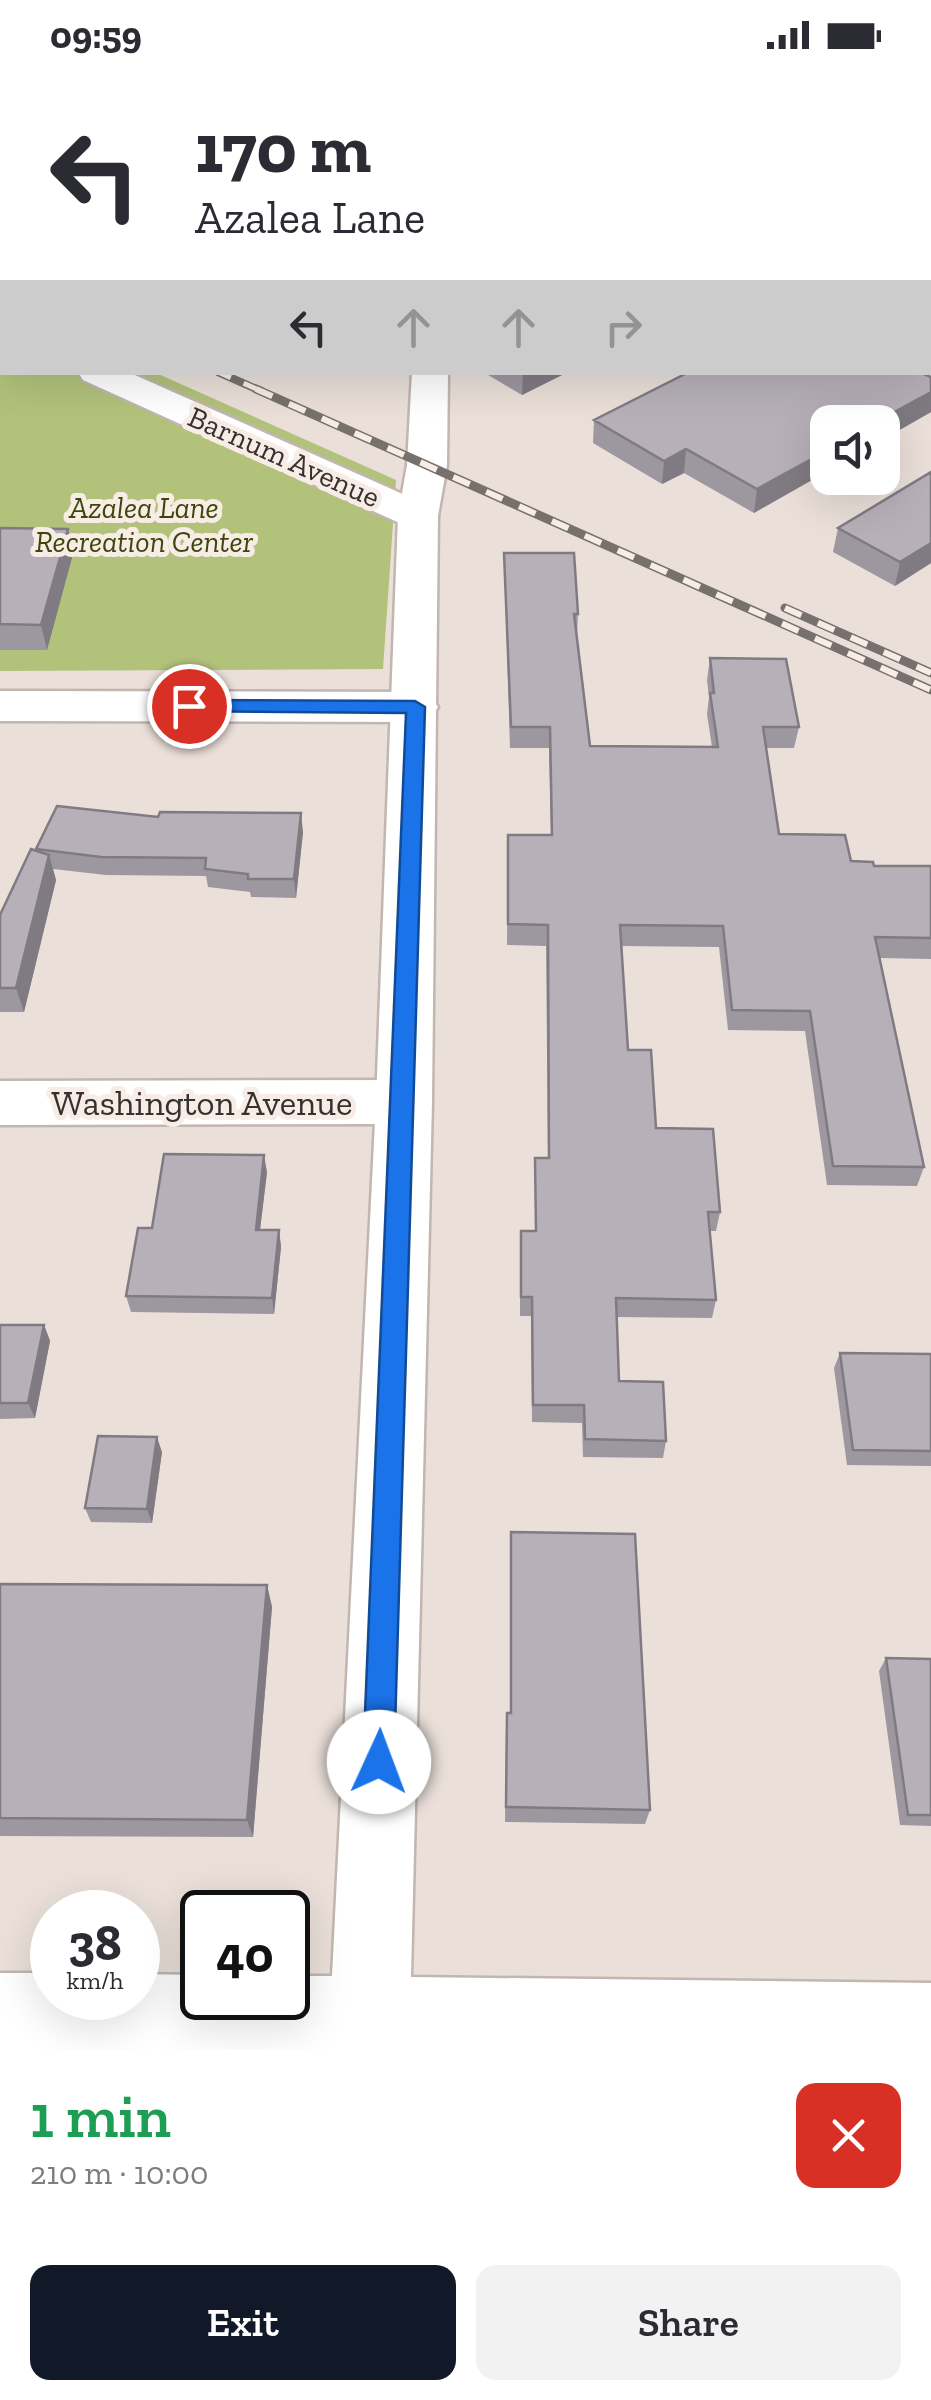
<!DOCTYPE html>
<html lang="en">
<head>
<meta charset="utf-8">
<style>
  :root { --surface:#fff; --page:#f2f2f3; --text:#2b2b33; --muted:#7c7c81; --accent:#111827 }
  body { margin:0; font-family:"Zilla Slab",serif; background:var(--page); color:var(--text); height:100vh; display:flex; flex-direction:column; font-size:38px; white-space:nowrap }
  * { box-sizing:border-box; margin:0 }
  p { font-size:32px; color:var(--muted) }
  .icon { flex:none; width:55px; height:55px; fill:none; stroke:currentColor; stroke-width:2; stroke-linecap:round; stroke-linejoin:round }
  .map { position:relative; height:1980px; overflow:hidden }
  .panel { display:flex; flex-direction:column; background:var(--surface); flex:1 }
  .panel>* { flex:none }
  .top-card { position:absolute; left:0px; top:0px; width:932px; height:305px; box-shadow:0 10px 40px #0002; background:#fff; color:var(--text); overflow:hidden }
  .tools { position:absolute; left:810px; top:335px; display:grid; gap:20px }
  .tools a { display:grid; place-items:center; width:90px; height:90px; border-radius:20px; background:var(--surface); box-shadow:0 10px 40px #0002; font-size:50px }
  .speed { position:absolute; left:30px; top:1820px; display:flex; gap:20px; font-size:50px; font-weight:700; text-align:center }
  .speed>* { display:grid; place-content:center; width:130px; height:130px; border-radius:50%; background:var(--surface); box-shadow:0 10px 40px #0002; line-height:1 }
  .speed small { font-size:25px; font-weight:400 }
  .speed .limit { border:5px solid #111; border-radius:15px; background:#fff; color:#111 }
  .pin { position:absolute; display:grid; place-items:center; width:85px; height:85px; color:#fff; margin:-42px; border:5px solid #fff; border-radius:50%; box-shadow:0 2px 10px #0007 }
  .me { position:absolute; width:110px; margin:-55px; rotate:2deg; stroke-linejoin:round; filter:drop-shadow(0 0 8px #0008) }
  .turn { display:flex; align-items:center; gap:35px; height:210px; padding:0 30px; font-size:45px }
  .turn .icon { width:130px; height:130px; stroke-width:2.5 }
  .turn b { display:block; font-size:70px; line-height:85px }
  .lanes { display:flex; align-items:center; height:95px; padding:0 30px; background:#0003; justify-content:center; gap:50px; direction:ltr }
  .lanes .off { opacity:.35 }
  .round { display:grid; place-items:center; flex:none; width:105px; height:105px; border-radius:20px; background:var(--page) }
  .overview { display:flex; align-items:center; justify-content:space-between; height:170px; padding:0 30px }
  h1 { font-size:60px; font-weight:600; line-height:75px; color:#1e9e55 }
  .primary-button { display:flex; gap:20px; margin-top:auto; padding:20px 30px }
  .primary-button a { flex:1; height:115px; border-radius:20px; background:var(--accent); color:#fff; font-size:40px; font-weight:600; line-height:115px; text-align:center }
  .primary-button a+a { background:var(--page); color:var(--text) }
  .status { display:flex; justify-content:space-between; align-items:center; height:70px; padding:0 50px; background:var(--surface); direction:ltr }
  .status svg { height:28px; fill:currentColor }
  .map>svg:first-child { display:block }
  .green { fill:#b2c27b }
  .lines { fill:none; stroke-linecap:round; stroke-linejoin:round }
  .minor-casing { stroke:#c1b6b0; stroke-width:5 }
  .tertiary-casing { stroke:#c1b6b0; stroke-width:5 }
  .primary-casing { stroke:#c2c1c1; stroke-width:5 }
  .minor { fill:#fff; fill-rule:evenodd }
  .tertiary { fill:#fff; fill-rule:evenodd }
  .primary { fill:#92dfee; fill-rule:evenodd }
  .rail-far1-casing { stroke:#77716d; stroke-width:8 }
  .rail-casing { stroke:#77716d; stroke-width:9 }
  .rail-far1 { stroke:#f8ece6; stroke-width:5; stroke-dasharray:14; stroke-linecap:butt }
  .rail { stroke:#f8ece6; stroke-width:6; stroke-dasharray:18; stroke-linecap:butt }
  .wall { fill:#9d979f }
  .shaded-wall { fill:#807b82 }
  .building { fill:#b7b0b9; stroke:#807b82; stroke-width:2.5 }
  .route { fill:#1a73e8; stroke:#114b97; stroke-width:2.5 }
  .labels { text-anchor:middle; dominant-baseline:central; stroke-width:10; stroke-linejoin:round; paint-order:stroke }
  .far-street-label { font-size:30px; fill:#35312f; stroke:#f8ece6 }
  .far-park-label { font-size:30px; font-style:italic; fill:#3d470a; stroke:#f8ece6 }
  .street-label { font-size:35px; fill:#35312f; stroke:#f8ece6 }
</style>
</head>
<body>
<div class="status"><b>09:59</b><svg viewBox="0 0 49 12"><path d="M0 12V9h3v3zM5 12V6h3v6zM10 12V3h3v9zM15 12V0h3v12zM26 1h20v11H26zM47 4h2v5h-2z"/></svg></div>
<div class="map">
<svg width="931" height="1980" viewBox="0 0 931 1980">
  <rect width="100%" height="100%" fill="#eadfd9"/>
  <!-- green -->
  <path class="green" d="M0,232L2,302L156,303L396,410L383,599L0,601Z"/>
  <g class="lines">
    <!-- minor casing -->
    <g class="minor-casing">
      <path id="minor" d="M684,0H712V2H684Z
        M0,63H2V81H0Z
        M0,249L2,250V272L0,271Z
        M78,302H128L432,437L438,446L432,455L418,458L404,455L83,310Z
        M0,621L415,622L431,627L438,637L431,647L415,652L0,651Z
        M404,1010L424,1016L432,1032L424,1048L404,1054L0,1055V1011Z"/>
    </g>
    <!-- tertiary casing -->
    <g class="tertiary-casing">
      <path id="tertiary" d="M427,0H455V2H427Z
        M930,63H931V81H930Z
        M412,302H448L447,395L438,446L432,1032L411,1907L931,1913V1980H0V1903H52V1928H138V1904L202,1905V1928H288V1906H332L376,1032L398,446L407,395Z"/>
    </g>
    <!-- primary casing -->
    <g class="primary-casing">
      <path id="primary" d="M239,0H272L273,2H240Z"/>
    </g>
    <!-- minor -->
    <use href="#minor" class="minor"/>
    <!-- tertiary -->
    <use href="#tertiary" class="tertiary"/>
    <!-- primary -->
    <use href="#primary" class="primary"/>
    <!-- rail-far1 casing -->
    <g class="rail-far1-casing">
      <path id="rail-far1" d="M218,302L261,321"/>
    </g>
    <!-- rail casing -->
    <g class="rail-casing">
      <path id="rail" d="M256,319L931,620
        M785,538L931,603"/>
    </g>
    <!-- rail-far1 -->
    <use href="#rail-far1" class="rail-far1"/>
    <!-- rail -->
    <use href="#rail" class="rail"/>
  </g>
  <!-- wall -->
  <path class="wall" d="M483,302H568L522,325Z
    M931,307V342L882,370V352L754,443L684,403L662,414L593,373L594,350Z
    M931,402V493L895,516L833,482L838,458Z
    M0,458L68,459L73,484L47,580H0Z
    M504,483L578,544L577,565L590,676L712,677L707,644L709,627L707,610L710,588L799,657L794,678H766L779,764L851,791L874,796H931V889L879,888L924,1097L917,1116L827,1115L805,961L728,960L719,877L622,876L628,980L656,1058L720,1142L716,1161H710L716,1230L712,1248L616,1247L619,1311L666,1371L663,1388L583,1387L582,1353L532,1352L531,1246H520V1180L521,1161H535V1088H548L546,876L507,875L508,765H551L549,678H510Z
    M158,747L303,762L296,828L251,827L250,822L208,817L206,806L106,805L53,799L56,810L24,942H0V845L37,780Z
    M267,1102L260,1160H279L281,1177L274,1244L131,1242L126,1226L152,1158Z
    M0,1255H44L50,1271L35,1348L0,1349Z
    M840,1283L931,1284V1396L847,1395L834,1298Z
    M162,1382L152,1453L91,1452L85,1438Z
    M511,1462L650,1740L645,1754L505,1752L506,1659L507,1643H510Z
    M0,1514L267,1515L272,1537L253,1767L0,1766Z
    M886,1588L931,1589V1756L900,1755L879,1601Z"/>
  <!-- shaded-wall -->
  <path class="shaded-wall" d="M523,302H568L522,325Z
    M931,322V342L882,370V352H876Z
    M686,379L684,403L662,414L664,391Z
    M828,380V401L754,443L757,419Z
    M68,459L73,484L47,580L41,555Z
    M931,473V493L895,516L900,492Z
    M301,743L303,762L296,828L294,809Z
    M49,785L56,810L24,942L16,918Z
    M264,1085L267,1102L258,1176L256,1160Z
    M279,1160L281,1177L274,1244L272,1228Z
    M44,1255L50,1271L35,1348L28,1333Z
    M157,1367L162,1382L152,1453L147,1439Z
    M267,1515L272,1537L253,1767L247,1750Z"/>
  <!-- building -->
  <path class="building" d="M521,0H662V2H521Z
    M762,0H809V2H762Z
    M909,0H931L930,56V2H910Z
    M930,190L931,191V280H930Z
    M689,302H919L931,307V322L876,352H828V380L757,419L686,379L664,391L594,350Z
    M931,402V473L900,492L838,458Z
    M0,458L68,459L41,555L0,554Z
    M504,483H574L578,544H574L590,676L718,677L710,623H714L710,588L786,589L799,657H763L779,764L845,765L851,791L873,792L874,796H931V868L875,867L924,1097L833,1096L810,941L732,940L723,856L620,855L628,980H651L656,1058L713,1059L720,1142H708L716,1230L616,1228L619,1311L663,1312L666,1371L585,1369L584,1335H533L532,1227H521V1161H536L535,1088H549L548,855L508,854V765H552L550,657H511Z
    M57,736L158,747L160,742L301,743L294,809H248V804L205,799L206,788L101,787L36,779Z
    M31,779L49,785L16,918H0V845Z
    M164,1084L264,1085L256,1160H279L272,1228L126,1226L138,1158H152Z
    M0,1255H44L28,1333H0Z
    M840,1283L931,1284V1381L853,1380Z
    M98,1366L157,1367L147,1439L85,1438Z
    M511,1462L635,1464L650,1740L506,1737L507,1643H511Z
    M0,1514L267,1515L247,1750L0,1748Z
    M886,1588L931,1589V1745H908Z"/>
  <!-- route -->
  <path class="route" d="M189,630L415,631L425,637L394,1692L390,1703L379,1707L368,1703L363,1692L406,643L182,641L179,636Z"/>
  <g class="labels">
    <!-- far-street labels -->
    <g class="far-street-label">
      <text transform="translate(284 387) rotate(24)">Barnum Avenue</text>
    </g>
    <!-- far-park labels -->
    <g class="far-park-label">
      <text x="144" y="438">Azalea Lane<tspan x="144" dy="34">Recreation Center</tspan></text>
    </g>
    <!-- street labels -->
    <g class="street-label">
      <text x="202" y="1033">Washington Avenue</text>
    </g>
  </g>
</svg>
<div class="tools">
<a><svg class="icon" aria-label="sound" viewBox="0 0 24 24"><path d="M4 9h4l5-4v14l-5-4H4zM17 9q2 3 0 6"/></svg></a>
</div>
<div class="speed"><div>38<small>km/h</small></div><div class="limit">40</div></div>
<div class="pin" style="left:189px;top:636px;background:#d93025"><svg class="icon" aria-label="arrive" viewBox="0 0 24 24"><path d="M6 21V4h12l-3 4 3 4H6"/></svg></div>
<svg class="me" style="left:379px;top:1692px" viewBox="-20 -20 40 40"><circle r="19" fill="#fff"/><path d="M0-13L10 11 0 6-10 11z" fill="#1a73e8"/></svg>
<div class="top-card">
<div class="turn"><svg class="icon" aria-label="left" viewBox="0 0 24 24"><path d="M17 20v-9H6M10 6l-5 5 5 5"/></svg><div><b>170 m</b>Azalea Lane</div></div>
<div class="lanes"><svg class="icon" aria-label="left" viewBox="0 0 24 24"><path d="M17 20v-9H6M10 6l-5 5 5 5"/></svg><svg class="icon off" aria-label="ahead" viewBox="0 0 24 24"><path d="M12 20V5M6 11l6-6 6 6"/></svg><svg class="icon off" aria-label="ahead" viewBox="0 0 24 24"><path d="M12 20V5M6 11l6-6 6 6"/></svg><svg class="icon off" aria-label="right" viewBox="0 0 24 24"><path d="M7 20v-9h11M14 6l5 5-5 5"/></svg></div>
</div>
</div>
<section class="panel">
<div class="overview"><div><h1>1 min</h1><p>210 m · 10:00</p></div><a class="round" style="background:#d93025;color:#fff"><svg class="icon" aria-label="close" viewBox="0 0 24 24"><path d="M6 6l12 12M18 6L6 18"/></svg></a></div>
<div class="primary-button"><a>Exit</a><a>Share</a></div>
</section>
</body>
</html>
